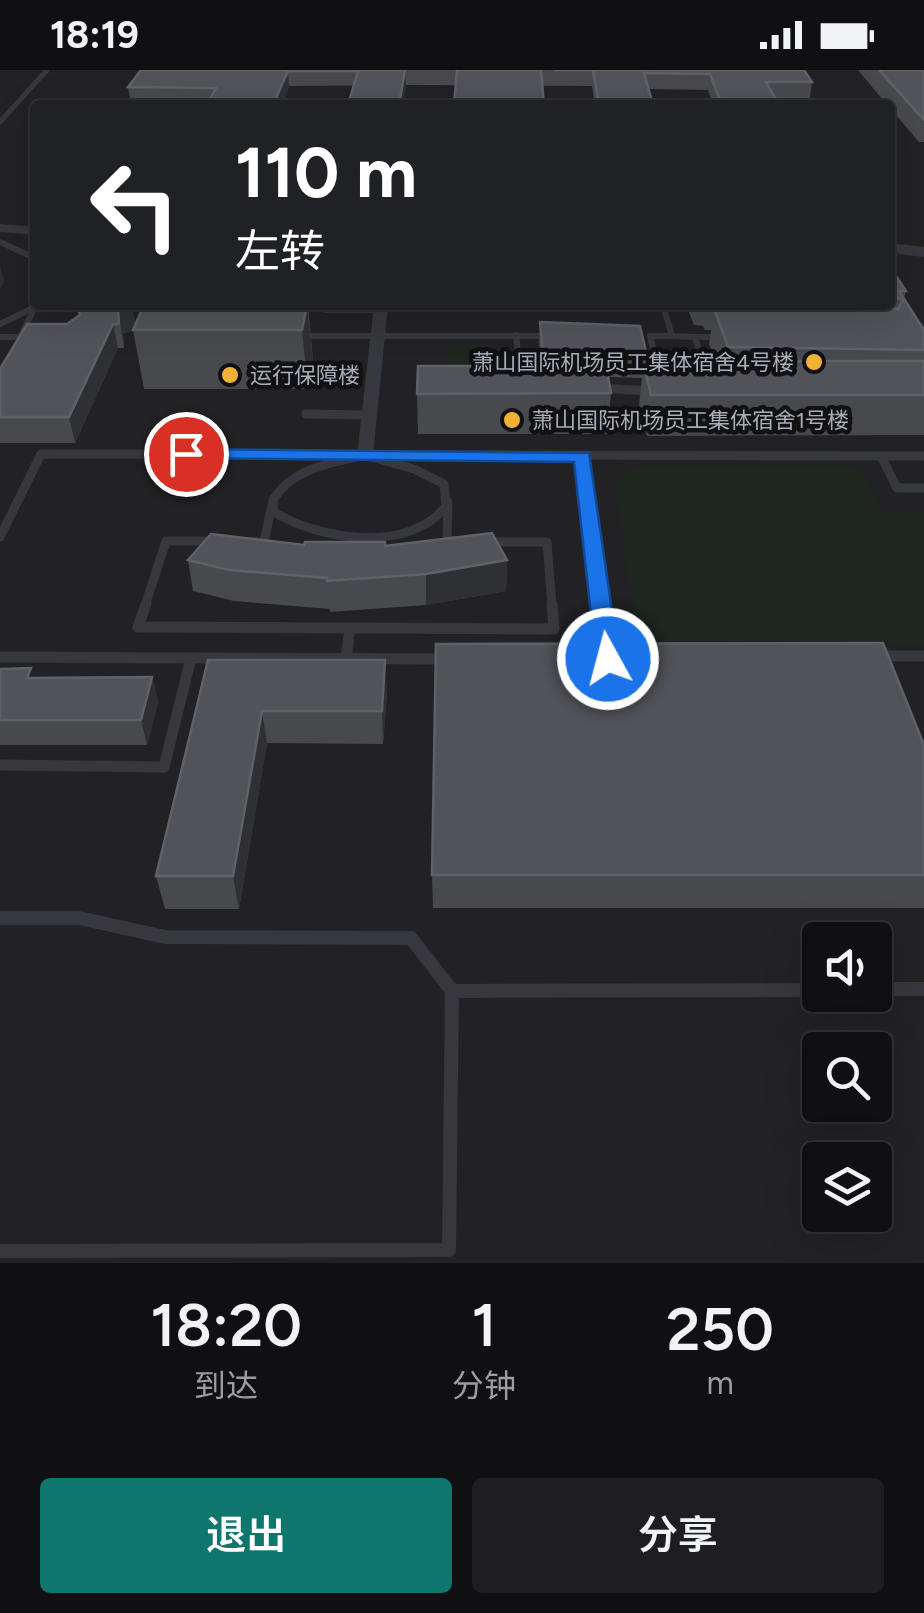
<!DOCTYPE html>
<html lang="zh">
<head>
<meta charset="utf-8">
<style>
  :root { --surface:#101012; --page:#1e1e20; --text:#f1f3f6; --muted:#9c9d9f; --line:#303032; --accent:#0f766e }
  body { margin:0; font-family:Figtree,"Noto Sans SC",sans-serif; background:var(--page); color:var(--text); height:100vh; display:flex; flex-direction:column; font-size:38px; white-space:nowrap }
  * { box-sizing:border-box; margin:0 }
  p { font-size:32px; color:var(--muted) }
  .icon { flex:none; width:55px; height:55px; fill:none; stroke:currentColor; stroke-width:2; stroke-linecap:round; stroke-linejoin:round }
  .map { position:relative; height:1193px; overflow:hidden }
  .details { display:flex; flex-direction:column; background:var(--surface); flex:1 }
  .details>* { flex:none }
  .banner { position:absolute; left:30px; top:30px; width:865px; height:210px; border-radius:10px; box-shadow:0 10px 40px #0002,0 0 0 2px var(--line); background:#202124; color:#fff; overflow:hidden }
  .tools { position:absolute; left:802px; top:852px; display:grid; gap:20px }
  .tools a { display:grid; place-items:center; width:90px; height:90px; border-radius:10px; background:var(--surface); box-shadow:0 10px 40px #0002,0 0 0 2px var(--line); font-size:50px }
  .pin { position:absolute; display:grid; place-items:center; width:85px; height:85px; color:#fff; margin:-42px; border:5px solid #fff; border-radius:50%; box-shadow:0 2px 10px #0007 }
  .me { position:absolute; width:110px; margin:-55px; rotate:353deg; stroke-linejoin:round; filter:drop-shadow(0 0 8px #0008) }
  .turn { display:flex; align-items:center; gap:35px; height:210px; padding:0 40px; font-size:45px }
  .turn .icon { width:130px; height:130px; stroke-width:2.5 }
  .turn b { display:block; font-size:70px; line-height:85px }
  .eta { display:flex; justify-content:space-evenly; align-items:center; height:170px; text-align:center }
  .eta b { font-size:60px; font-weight:600; line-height:70px }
  .primary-button { display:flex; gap:20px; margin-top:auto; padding:20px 40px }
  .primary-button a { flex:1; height:115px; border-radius:10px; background:var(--accent); color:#fff; font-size:40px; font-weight:600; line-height:115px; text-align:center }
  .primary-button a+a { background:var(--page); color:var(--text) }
  .status { display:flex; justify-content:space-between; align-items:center; height:70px; padding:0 50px; background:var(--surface); direction:ltr }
  .status svg { height:28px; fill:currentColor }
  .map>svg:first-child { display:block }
  .built { fill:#222225; fill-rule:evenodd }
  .green { fill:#1e261f }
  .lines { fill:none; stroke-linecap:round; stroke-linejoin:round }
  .service-far4 { stroke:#37383d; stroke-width:5 }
  .service-far3 { stroke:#37383d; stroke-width:6 }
  .service-far2 { stroke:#37383d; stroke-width:9 }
  .service-far1 { stroke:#37383d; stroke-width:11 }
  .service { stroke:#37383d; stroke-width:14 }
  .minor { fill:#37383d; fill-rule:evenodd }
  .tertiary { fill:#37383d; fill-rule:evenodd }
  .wall { fill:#47494d }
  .shaded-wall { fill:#2f3033 }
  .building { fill:#525359; stroke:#5f6168; stroke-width:2.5 }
  .route { fill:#1a73e8; stroke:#114b97; stroke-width:2.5 }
  .poi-dot { fill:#f2b134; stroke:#111113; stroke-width:4 }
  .labels { text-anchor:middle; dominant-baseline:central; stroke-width:9; stroke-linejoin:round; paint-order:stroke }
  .far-poi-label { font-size:22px; fill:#a8adb8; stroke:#111113; text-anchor:start }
</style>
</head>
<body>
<div class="status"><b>18:19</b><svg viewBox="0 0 49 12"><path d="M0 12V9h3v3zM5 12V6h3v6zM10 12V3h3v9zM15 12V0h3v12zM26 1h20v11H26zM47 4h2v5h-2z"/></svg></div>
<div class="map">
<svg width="924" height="1193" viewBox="0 0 924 1193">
  <rect width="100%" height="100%" fill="#161618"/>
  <!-- built -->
  <path class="built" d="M0,0H924V1193H0ZM35,35H890V235H35ZM820,870H875V925H820ZM820,980H875V1035H820ZM820,1090H875V1145H820Z"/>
  <!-- green -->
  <path class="green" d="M447,273H490L493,306L448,307Z
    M634,397H860L881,442H924V575L666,576L633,549L615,410Z"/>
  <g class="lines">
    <!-- service-far4 -->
    <path class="service-far4" d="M0,52L47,0"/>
    <!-- service-far3 -->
    <path class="service-far3" d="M0,172L35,188
      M663,235L672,266L695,267L708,309
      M326,240H381
      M0,254L35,237
      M21,265L36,235
      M516,265L521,309
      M301,266H549
      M0,267H28
      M695,267H724
      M660,307L650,266H672"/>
    <!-- service-far2 -->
    <path class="service-far2" d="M598,318L650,321
      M306,344L370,345
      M365,385L414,399L444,414L446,436C409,484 320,470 274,442L273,430C293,398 331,393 365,385Z
      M881,386L897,418H924
      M583,387L601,536
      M448,432L447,471H456
      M0,467L41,384L924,386
      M252,472H264L273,430
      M488,472H547L552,536
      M145,536L166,471H215"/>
    <!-- service-far1 -->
    <path class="service-far1" d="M146,534L138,557L554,559L552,534
      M601,534L607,583
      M876,586H924
      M0,587L449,589
      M346,588L350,558
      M0,695L164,697L191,588"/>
    <!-- service -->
    <path class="service" d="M0,848H79L165,867L411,868L452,921L820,920
      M875,919H924
      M0,1181L449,1180L452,921"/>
    <!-- minor -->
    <path class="minor" d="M0,154L35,157V165L0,162Z
      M374,235H388L373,385L365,390L357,385Z"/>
    <!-- tertiary -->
    <path class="tertiary" d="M890,173L924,177V187L890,183Z"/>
  </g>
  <!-- wall -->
  <path class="wall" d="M141,0H804L812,12L810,28H775L779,35H713L708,20L649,19L653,35H595L592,16L406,15L289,16L282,35L131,34L128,17Z
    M858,0H924V72H919L890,38V35H887Z
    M890,197L906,221L904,228L924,260V365L647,366L639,335L642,308L608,307L611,323L607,364H418L417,324L541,296L539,273L540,252L647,286L646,296L717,295L709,274L711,260H705L703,256L694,255L686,235H890Z
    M77,235H308L313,290L308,319H144L133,260L142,239H132L135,253L132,260L123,264L124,278H118L75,373H0V299L80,245Z
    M385,476L507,490L506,521L426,535L330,542V539L234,531L193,521L188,490Z
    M208,590L387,623L383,674L267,673L239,839H165L156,806Z
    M0,599L34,608L152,607L158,632L147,675H0Z
    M924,675V838H433L432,805Z"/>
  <!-- shaded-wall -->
  <path class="shaded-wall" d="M405,0L406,15L403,35H399Z
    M288,1L289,16L282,35H273Z
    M0,196L4,212L0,219Z
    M127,235H131L135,253L132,260L123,264L124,278L118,240Z
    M307,235L313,290L308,319L302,260Z
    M113,254L118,278L75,373L69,347Z
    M507,490L506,521L426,535V504Z
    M385,590L387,623L383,674L382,641Z
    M152,607L158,632L147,675L141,650Z
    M262,641L267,673L239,839L233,806Z"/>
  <!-- building -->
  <path class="building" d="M141,0H405L399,35H348L358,1H288L273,35H207L216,18L128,17Z
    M457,0H541L544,35H454Z
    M554,0H804L812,12H766L779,35H722L710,4L644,3L653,35H599L593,0Z
    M879,0H924V50Z
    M890,197L906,221H899L924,260V280L728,277L714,238H843L858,235H881L898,239L903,230L890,225Z
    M77,235H127L118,240L119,254H113L69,347H0V299L27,254H67L80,245Z
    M144,235H307L302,260H133Z
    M540,252L640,256L647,286L545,283V284H543Z
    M545,283L604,286L611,323L417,324L418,296H546Z
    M734,291H924V325H651L644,296L736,295Z
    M492,463L507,490L426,504L327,511V508L229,500L188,490L211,464L304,475L305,472H385V476Z
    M883,573L924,675V805H432L436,574Z
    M208,590H385L382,641H262L233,806H156Z
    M31,598L27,608L152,607L141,650H0V599Z"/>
  <!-- route -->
  <path class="route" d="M186,379L589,383L619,589L608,596L596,589L574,392L179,388V381Z"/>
  <!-- markers -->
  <g class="poi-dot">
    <circle cx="814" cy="292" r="10"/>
    <circle cx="230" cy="305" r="10"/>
    <circle cx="512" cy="350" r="10"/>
  </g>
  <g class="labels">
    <!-- far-poi labels -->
    <g class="far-poi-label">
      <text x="794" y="292" text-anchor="end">萧山国际机场员工集体宿舍4号楼</text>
      <text x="250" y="305">运行保障楼</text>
      <text x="532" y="350">萧山国际机场员工集体宿舍1号楼</text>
    </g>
  </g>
</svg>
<div class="tools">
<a><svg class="icon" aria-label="sound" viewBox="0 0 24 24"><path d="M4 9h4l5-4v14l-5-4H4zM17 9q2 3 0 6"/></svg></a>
<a><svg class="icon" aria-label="search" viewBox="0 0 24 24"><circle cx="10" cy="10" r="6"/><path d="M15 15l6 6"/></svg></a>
<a><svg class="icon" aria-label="layers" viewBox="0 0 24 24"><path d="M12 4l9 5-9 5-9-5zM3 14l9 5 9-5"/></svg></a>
</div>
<div class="pin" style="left:186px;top:384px;background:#d93025"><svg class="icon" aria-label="arrive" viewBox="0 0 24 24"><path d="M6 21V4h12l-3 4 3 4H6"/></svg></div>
<svg class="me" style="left:608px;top:589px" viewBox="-20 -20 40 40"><circle r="17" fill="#1a73e8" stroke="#fff" stroke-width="3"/><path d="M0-11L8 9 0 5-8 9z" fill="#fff"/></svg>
<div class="banner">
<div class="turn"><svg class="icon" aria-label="left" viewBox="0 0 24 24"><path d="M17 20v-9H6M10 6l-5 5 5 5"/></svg><div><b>110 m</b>左转</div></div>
</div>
</div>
<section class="details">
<div class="eta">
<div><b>18:20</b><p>到达</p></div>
<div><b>1</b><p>分钟</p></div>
<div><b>250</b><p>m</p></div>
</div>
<div class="primary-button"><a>退出</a><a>分享</a></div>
</section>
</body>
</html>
